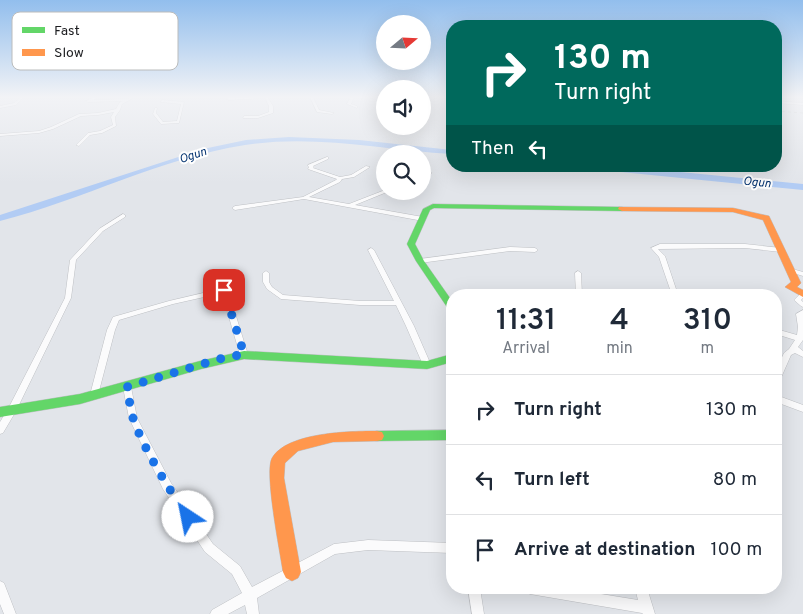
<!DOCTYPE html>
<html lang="en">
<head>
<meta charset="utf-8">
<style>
  :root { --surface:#fff; --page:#f2f2f3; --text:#1f2937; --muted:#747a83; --line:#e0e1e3 }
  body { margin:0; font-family:Overpass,sans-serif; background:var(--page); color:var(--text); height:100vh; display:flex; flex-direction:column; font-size:19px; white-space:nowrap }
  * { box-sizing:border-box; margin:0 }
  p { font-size:16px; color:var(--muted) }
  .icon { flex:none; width:28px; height:28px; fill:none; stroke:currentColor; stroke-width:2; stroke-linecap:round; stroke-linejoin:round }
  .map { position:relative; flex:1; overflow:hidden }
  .sheet { position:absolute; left:446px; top:289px; width:336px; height:305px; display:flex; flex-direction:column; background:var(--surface); border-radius:20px; box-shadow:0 5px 20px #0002 }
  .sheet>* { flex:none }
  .guide { position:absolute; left:446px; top:20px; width:336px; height:152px; border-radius:20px; box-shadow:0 5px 20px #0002; background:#00695c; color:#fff; overflow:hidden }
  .needle { width:32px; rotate:71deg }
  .controls { position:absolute; left:376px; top:15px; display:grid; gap:10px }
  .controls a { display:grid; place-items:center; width:55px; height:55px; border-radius:50%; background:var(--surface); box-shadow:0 5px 20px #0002; font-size:25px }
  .pin { position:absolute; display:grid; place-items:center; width:42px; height:42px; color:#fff; margin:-21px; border-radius:10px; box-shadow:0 2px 8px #0006 }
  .me { position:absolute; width:55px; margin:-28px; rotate:326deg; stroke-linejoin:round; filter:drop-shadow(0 0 4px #0008) }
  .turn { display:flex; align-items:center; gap:18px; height:105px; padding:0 25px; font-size:22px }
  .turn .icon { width:65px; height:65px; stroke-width:2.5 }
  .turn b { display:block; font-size:35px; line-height:42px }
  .then { display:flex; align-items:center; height:48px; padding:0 25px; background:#0003; gap:10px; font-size:19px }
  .eta { display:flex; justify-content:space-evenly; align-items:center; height:85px; text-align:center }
  .eta b { font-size:30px; font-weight:600; line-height:35px }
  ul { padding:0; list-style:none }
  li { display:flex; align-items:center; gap:15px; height:70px; padding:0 25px; border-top:1px solid var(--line) }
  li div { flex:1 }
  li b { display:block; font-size:19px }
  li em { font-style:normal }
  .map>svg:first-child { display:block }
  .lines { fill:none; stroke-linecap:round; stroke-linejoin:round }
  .river { fill:#b2ccf4; fill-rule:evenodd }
  .street-casing { stroke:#bec0c4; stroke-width:1 }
  .fast-casing { stroke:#bec0c4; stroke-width:1 }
  .slow-casing { stroke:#bec0c4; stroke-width:1 }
  .street { fill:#fbfbfc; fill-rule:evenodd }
  .fast { fill:#63d668; fill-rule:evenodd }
  .slow { fill:#ff974d; fill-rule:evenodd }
  .rail { stroke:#cacccd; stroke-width:1; stroke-dasharray:3 3; stroke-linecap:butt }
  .route { stroke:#1a73e8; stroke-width:9; stroke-dasharray:0 16.2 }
  .labels { text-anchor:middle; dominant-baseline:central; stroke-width:4; stroke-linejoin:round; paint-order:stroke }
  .far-water-label { font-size:12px; font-style:italic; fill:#023270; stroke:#fff }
  .key { fill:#fff; stroke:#bbbcbc; stroke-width:1 }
  .key-label { font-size:14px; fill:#1d1e21 }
</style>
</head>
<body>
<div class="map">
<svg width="803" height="614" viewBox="0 0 803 614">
  <rect width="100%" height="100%" fill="#e2e5ea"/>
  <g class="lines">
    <!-- river -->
    <path class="river" d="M289,137L359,140L452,150V154C384,150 315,134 245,145C160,158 83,200 0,221V215L203,149L246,140Z
      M587,166H620L803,184V190L591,169Z"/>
    <!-- street casing -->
    <g class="street-casing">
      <path id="street" d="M0,97H2L1,98Z
        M21,97H24L16,105L0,108V106L14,103Z
        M94,97H98L93,100L127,99L132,97H135L122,104L120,110L115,117L116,126L102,133L90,135L79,146L76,145L88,133L100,131L113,125L111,117L114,112L98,115L81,116L53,129L39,133L0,136V134L39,131L51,127L79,114L98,113L116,109L120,102L123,101L88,102L86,101Z
        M224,97L229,98L269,97L268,98L273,106V113L258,118H243L244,116H258L269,112V106L265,98L229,100Z
        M310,97H313L319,110L334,113L332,114L317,112Z
        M351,97H354L351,104L357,106V108L347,104Z
        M162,100L184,102L179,123L161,124L153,114L155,108H157L156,113L163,122L177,121L181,104L161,102Z
        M776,101L803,103V105L776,103Z
        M327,157H328V159L313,166L314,167L313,168L340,177L351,175L366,166L370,167L354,177L342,179L340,182L309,197L349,204L385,190V191H387V192L355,205L423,217L426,219L423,221L304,199L235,210L232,208L235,206L303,197L336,180L337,179L308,169L309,167L308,166V165Z
        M429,172H431V174L422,176V173Z
        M123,214L125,215V217L103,231L76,260L71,298L16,411L3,433L0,434V422L8,409L65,298L70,260L99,229Z
        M660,244H745L781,248L784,250L781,252L745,248L658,249L665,256L678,295H672L659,257L651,248Z
        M510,247L535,248L538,250L535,252L510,251L420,263L417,261L420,259Z
        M371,248L374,250L414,326L431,365L430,367H424L423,365L406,326L396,305H360L281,299L267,289L263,282V273L266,271L269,273V282L272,287L283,295L360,301H394L368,250Z
        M789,268L803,272V276L787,271L786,270Z
        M578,271L581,273L582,295H576L575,273Z
        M225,288L228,290L248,355L247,357H241L240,355L222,293L173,304L119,320L115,330L98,395L97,397L94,398L91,397L90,395L107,330L113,317L169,301Z
        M530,291L557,293L560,295H470L473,293Z
        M803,292V298L801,300L803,302V307L801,306L794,300L801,293Z
        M803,310V340L798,347L803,351V357L795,353L791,355L780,380L779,382L776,383V370L784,353L789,349L795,340L776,334V329L797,335L798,327L796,314Z
        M127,384L130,385L131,387L137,418L171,483L213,544L240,566L252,587L334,544L368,540L452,543V553L368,550L335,554L257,598L259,614H247L245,605L228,614H210L212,610L242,593L232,574L205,552L163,489L129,418L123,387L124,385Z
        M776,395L803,405V412L776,402Z
        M452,480V521L448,519L447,516V484L448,481Z
        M0,581L4,583L16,614H4L0,604Z
        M468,588H480L484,614H472Z
        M524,588H564L638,600L635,588H647L655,614H643L642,613L530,594L526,592Z"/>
    </g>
    <!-- fast casing -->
    <g class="fast-casing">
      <path id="fast" d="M433,204L622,207L626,209L622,211L434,208L430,210L415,244L424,261L452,301V310L447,307L416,261L407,244L423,209Z
        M244,351L427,361L452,354V362L427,369L244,359L201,369L80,404L0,417V407L80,394L200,361Z
        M452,430V440L377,441L372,440L370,436L372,432L377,431Z"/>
    </g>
    <!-- slow casing -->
    <g class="slow-casing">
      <path id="slow" d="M619,207L733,208L769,216L801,283L797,287L803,290V297L785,287L791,282L763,220L733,212L622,211L618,209Z
        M377,431L382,432L384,436L382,440L377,441L333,442L298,451L285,463L284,478L301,572L298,578L292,581L286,578L283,572C280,552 264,472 272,458C287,432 351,431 377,431Z"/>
    </g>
    <!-- street -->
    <use href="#street" class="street"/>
    <!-- fast -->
    <use href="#fast" class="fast"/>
    <!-- slow -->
    <use href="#slow" class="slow"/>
    <!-- rail -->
    <path class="rail" d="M776,111L803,113"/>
  </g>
  <!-- sky -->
  <linearGradient id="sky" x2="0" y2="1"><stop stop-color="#92beed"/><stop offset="0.53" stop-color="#f2f3f6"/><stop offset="1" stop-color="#f2f3f6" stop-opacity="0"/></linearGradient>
  <rect width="803" height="183" fill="url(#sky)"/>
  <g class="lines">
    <!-- route -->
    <path class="route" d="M188,517C169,489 144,450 133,418C130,408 129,397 127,387L219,359L244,354L224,290"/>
  </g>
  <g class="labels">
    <!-- far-water labels -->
    <g class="far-water-label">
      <text transform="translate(193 156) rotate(-18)">Ogun</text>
      <text transform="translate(757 183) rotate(6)">Ogun</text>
    </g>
  </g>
  <!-- legend -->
  <rect x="12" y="12" width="166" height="58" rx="8" class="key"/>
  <rect x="22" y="27" width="23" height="6" fill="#63d668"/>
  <rect x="22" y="49" width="23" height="7" fill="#ff974d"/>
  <g class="key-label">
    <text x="54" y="35">Fast</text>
    <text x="54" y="57">Slow</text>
  </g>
</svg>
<div class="controls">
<a><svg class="needle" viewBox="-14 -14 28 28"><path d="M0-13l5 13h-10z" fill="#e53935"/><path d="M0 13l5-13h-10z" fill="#747a83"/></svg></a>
<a><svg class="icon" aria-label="sound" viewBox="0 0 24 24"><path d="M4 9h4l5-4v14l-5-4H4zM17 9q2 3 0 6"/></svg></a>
<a><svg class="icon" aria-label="search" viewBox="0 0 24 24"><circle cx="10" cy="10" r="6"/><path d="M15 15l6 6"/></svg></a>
</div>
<div class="pin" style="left:224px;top:290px;background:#d93025"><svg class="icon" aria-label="arrive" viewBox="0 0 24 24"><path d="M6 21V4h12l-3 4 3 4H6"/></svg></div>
<svg class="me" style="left:188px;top:517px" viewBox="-20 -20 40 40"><circle r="19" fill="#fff"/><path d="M0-13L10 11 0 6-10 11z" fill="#1a73e8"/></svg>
<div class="guide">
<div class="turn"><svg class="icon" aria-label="right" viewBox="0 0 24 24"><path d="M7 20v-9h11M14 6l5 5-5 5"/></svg><div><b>130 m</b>Turn right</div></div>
<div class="then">Then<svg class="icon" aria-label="left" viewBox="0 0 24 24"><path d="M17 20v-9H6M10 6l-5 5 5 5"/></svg></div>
</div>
<section class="sheet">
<div class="eta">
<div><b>11:31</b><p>Arrival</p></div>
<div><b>4</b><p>min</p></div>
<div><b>310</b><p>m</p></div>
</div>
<ul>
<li><svg class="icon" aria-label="right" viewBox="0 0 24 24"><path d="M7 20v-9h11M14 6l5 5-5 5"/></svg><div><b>Turn right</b></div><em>130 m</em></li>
<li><svg class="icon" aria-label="left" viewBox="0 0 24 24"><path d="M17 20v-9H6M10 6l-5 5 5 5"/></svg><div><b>Turn left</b></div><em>80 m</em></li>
<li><svg class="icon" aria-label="arrive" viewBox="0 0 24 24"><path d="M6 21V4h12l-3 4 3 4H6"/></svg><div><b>Arrive at destination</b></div><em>100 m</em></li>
</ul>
</section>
</div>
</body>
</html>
